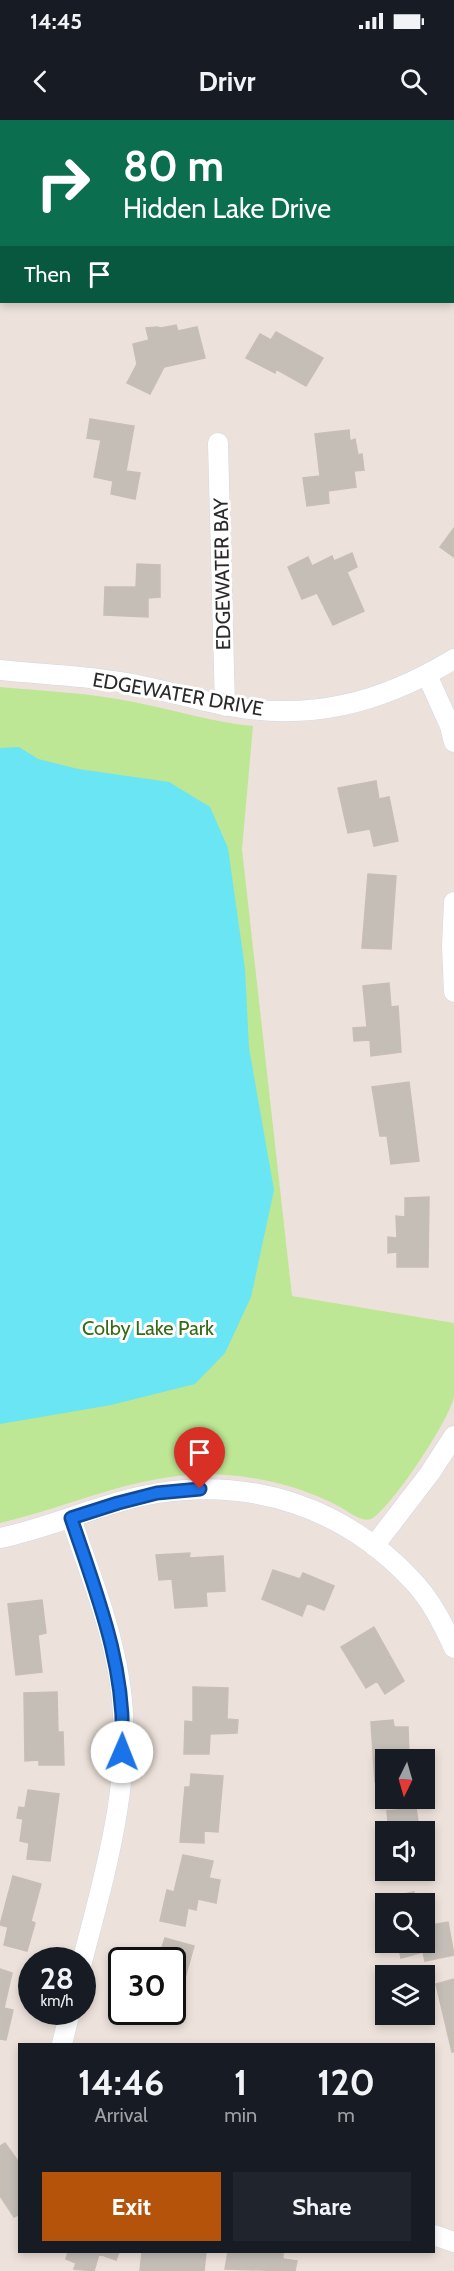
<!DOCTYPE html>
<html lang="en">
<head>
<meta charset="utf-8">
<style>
  :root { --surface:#171b24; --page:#20242c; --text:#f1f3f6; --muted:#9ea1a6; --accent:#b45309 }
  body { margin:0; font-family:Cabin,sans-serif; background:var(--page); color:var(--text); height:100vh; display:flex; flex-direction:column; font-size:22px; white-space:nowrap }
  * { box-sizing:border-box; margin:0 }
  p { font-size:20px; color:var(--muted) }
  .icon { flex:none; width:33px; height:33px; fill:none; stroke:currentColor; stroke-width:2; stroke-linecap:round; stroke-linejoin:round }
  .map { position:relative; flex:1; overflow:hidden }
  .details { position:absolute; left:18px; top:1923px; width:417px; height:210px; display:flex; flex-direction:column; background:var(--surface); border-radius:0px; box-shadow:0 3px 9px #0003 }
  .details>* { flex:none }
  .top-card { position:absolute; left:0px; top:0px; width:454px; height:183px; box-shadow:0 3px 9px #0003; background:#0b6e4f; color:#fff; overflow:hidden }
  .needle { width:39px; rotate:185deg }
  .buttons { position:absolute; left:375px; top:1629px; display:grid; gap:12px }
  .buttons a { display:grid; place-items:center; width:60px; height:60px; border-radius:0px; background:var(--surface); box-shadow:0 3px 9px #0003; font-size:30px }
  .speed { position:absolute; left:18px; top:1827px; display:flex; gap:12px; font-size:30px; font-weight:700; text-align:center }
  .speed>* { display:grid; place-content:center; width:78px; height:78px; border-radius:50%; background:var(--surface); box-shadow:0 3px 9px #0003; line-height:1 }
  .speed small { font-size:15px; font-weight:400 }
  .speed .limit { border:3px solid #111; border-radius:9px; background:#fff; color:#111 }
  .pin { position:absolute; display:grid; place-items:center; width:51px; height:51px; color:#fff; margin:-62px -26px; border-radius:50% 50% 50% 0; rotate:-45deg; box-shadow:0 0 6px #0007 }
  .pin .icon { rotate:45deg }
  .me { position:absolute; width:66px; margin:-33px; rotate:1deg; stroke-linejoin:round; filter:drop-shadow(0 0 4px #0008) }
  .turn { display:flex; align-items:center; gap:21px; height:126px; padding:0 24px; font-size:27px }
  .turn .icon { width:78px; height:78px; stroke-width:2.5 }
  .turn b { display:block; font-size:42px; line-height:51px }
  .then { display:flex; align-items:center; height:57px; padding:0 24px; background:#0003; gap:12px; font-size:22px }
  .eta { display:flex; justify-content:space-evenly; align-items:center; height:102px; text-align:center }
  .eta b { font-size:36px; font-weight:800; line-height:42px }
  .cta { display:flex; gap:12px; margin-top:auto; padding:12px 24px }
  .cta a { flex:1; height:69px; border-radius:0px; background:var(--accent); color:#fff; font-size:24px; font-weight:800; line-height:69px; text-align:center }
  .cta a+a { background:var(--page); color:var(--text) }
  .status { display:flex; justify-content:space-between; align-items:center; height:42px; padding:0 30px; background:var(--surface); direction:ltr }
  .status svg { height:16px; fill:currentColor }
  header { display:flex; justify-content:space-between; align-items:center; height:78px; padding:0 24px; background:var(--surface); font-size:27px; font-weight:800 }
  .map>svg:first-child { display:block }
  .green { fill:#bde695 }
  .water { fill:#69e5f4 }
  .building { fill:#c4beb7; stroke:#c8beb5; stroke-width:1.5 }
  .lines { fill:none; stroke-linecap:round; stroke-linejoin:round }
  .street-casing { stroke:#d0d7e4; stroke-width:21 }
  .street { stroke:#fff; stroke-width:20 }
  .route-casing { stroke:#114b97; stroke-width:15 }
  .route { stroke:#1a73e8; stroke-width:10 }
  .labels { text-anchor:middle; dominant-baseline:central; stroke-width:6; stroke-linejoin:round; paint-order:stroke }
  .street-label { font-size:20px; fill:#2a2a2a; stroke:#fff }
  .park-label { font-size:20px; fill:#356a17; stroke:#fff }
</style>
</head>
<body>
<div class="status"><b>14:45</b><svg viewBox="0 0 49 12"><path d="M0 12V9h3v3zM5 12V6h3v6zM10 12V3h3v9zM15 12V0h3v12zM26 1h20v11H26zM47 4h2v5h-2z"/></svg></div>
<header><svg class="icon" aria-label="back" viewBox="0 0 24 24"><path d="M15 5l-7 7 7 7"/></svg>Drivr<svg class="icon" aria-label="search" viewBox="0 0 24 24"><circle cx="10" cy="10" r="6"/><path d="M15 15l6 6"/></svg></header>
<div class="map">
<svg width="454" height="2151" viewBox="0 0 454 2151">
  <rect width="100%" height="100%" fill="#ede2db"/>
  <!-- green -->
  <path class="green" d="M0,567C45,571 90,573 134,582C174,590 212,602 253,606L242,729L292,1176L454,1203C454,1227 454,1253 454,1276C451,1298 390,1390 371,1399C361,1403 347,1390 338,1386C312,1372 282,1363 252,1358C157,1342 89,1382 0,1403Z"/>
  <!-- water -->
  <path class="water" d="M19,627L38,639L78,649L169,662L210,687L228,728L245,849L249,928L274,1070L251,1177L225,1233L195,1264L111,1285L0,1304V628Z"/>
  <!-- building -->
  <path class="building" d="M176,205L178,211L197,207L205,238L164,247L150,274L127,263L137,244L133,224L149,220L146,208L157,207L161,208Z
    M276,212L323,238L306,266L276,249L275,253L246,238L260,214L271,220Z
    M90,299L134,306L126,351L140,353L135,379L111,374L113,361L94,357L101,320L87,318Z
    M349,310L350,321L355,319L358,335L362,334L364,350L354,351L356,367L328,371L329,383L307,386L303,358L320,356L315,314Z
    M454,408V437L440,427Z
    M352,433L357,447L347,452L364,491L333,505L317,473L302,479L288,447L308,437L312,446L332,436L334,441Z
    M137,444L160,445V477L148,478V497L104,495L105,467H136Z
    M376,661L379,679L389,677L398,721L374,726L370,709L348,713L338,668Z
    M368,754L396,756L391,829L362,828Z
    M389,863L391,887L398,886L401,932L371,936L370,920L354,921L353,908L367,907L363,866Z
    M409,962L419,1041L391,1044L387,1016H380L372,967Z
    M429,1077L428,1147H397V1132L388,1133V1117L397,1118L396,1096L405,1097V1078Z
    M190,1433L189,1438L223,1436L225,1471L206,1472L207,1486L175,1488L172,1459L159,1460L156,1435Z
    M273,1450L300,1459L303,1453L334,1466L324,1490L307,1483L302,1496L262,1479Z
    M42,1480L46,1513L38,1515L42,1552L16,1555L8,1484Z
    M374,1507L404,1561L385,1574L377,1561L366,1568L341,1527Z
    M193,1567L228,1568L227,1599L238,1600L237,1613L210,1614L209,1634H184L185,1601L193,1602Z
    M57,1572L58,1612H63L64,1645H39V1640L25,1641L24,1573Z
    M393,1600L394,1607H408L409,1636L425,1635L427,1669H424V1640H386V1661L375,1662L371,1602Z
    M191,1654L223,1656L218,1712L204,1711V1723L180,1722L185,1667H190Z
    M28,1670L59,1674L50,1741L27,1739L29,1723L20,1721L23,1699L17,1698L19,1687L25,1688Z
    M416,1688L419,1708L428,1706L432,1749L424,1750V1712H389L387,1691Z
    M183,1735L213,1741L209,1758L220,1760L216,1783L198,1779L196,1790L188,1788L185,1806L160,1801L167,1770L174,1772Z
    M13,1756L41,1764L31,1801L35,1803L27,1831L4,1825L8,1807L0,1805Z
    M414,1772L415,1778L424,1777L431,1805L448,1802L454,1835L425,1841L423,1832L401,1838L398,1822H424V1784H390L389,1777Z
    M165,1818L194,1826L183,1865L177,1863L173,1877L172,1840H158Z
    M0,1849L12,1853L4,1888L13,1890L6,1920L0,1919Z
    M454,1859V1932H452L436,1864Z
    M5,2023L20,2044V2094L14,2097L0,2076V2026Z
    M68,2132H119L116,2140L99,2134L94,2151L74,2149L76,2143L66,2139Z
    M142,2132H206L204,2151H140Z
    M228,2132H283V2139L297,2141L295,2151L225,2149Z"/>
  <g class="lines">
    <!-- street casing -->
    <g class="street-casing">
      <path id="street" d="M218,323L225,586
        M0,550C37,554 76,555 113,561C151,566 187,578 224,585C310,602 381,583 454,539
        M427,555L450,606L454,622
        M454,782L452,826L454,872
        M71,1398C89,1452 112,1507 120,1564C134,1658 105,1753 82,1842
        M0,1418C53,1407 104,1382 158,1373C254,1358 344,1388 411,1459C430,1478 443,1504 454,1528
        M374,1426L430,1353L454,1316
        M62,1924L70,1892
        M434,2115L454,2122"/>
    </g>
    <!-- street -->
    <use href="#street" class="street"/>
  </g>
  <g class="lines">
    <!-- route casing -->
    <g class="route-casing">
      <path id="route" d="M122,1632C127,1549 97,1475 71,1398L118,1383L157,1373L200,1369"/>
    </g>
    <!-- route -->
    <use href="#route" class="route"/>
  </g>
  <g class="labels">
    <!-- street labels -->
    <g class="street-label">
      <text transform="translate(222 454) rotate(-91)">EDGEWATER BAY</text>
      <text transform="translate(178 574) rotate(10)">EDGEWATER DRIVE</text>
    </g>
    <!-- park labels -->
    <g class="park-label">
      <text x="148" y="1208">Colby Lake Park</text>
    </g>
  </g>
</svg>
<div class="buttons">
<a><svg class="needle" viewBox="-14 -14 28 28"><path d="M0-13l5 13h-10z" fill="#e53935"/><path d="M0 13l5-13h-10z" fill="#9ea1a6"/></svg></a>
<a><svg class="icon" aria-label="sound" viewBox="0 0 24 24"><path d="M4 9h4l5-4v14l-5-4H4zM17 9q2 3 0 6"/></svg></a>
<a><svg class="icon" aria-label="search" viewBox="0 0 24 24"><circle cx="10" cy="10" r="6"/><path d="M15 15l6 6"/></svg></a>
<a><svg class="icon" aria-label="layers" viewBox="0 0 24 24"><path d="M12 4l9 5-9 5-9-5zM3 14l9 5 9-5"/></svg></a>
</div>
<div class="speed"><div>28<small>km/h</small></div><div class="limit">30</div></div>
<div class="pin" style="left:200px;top:1369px;background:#d93025"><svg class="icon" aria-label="arrive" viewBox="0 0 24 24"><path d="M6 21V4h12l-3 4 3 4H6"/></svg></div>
<svg class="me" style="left:122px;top:1632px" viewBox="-20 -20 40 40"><circle r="19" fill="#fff"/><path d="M0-13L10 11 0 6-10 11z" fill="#1a73e8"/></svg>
<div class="top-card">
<div class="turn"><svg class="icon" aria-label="right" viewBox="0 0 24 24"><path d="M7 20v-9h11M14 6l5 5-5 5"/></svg><div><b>80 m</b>Hidden Lake Drive</div></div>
<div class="then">Then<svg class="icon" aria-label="arrive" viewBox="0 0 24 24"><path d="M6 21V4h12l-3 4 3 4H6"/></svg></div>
</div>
<section class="details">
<div class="eta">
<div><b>14:46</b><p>Arrival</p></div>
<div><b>1</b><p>min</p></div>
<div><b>120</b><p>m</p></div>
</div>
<div class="cta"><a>Exit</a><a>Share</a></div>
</section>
</div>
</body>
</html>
